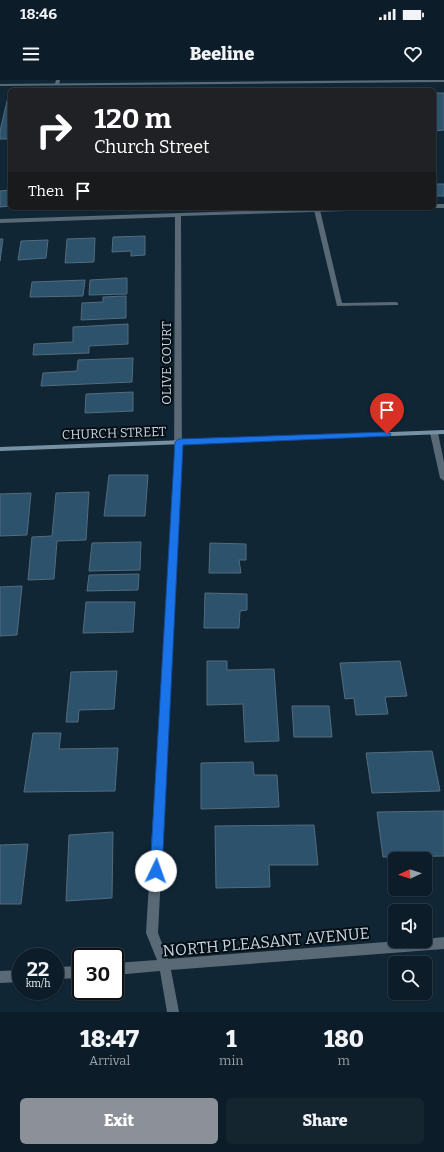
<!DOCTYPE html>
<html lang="en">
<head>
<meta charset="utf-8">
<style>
  :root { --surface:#0c1c28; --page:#152530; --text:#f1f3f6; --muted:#9aa1a8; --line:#2c3a45; --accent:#8c9099 }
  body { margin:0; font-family:Bitter,serif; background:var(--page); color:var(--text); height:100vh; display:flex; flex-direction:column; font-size:15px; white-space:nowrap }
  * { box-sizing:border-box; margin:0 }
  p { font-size:13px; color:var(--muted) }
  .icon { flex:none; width:22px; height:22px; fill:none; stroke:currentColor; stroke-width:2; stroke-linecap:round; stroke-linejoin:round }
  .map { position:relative; height:932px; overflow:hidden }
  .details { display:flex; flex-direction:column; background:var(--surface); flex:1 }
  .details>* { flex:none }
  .banner { position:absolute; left:8px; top:8px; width:428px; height:122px; border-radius:6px; box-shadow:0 1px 3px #0004,0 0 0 1px var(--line); background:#202124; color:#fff; overflow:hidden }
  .needle { width:26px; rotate:267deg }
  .controls { position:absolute; left:388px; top:772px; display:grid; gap:8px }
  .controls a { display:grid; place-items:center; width:44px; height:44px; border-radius:6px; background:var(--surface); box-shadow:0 1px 3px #0004,0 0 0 1px var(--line); font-size:20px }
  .speed { position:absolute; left:12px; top:868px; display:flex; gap:8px; font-size:20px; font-weight:700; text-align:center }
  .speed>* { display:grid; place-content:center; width:52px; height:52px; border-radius:50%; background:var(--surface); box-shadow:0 1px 3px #0004,0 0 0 1px var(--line); line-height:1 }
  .speed small { font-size:10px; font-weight:400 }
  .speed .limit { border:2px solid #111; border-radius:6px; background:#fff; color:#111 }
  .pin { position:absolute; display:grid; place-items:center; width:34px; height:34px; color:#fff; margin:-41px -17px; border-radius:50% 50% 50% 0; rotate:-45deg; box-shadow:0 0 4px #0007 }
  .pin .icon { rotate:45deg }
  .me { position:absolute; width:44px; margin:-22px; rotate:3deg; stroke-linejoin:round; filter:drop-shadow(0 0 3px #0008) }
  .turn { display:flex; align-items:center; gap:14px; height:84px; padding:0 20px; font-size:18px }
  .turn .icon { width:52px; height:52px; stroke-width:2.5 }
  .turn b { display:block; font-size:28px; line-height:34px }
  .then { display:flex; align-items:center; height:38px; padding:0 20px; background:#0003; gap:8px; font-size:15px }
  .eta { display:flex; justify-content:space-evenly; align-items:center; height:68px; text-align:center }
  .eta b { font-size:24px; font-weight:800; line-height:28px }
  .primary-button { display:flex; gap:8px; margin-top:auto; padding:8px 20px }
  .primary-button a { flex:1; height:46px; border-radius:6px; background:var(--accent); color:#fff; font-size:16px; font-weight:800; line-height:46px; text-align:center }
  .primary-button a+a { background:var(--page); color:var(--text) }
  .status { display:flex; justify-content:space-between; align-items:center; height:28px; padding:0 20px; background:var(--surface); direction:ltr }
  .status svg { height:11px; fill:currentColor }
  header { display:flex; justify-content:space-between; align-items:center; height:52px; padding:0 20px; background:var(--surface); font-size:18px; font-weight:800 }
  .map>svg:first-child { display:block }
  .building { fill:#2d526b; stroke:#536b7d }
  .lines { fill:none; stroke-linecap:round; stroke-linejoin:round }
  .lane { fill:#596975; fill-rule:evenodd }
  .street { fill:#596975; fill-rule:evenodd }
  .secondary { fill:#7791a3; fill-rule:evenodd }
  .route { fill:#1a73e8; stroke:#114b97 }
  .labels { text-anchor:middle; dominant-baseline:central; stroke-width:4; stroke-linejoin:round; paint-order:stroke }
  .street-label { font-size:13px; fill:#c6d4de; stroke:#050e15 }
  .near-street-label { font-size:16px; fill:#c6d4de; stroke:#050e15 }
</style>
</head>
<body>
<div class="status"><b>18:46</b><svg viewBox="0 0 49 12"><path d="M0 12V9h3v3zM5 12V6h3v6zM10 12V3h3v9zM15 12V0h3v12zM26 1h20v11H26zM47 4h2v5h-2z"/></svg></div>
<header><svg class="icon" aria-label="menu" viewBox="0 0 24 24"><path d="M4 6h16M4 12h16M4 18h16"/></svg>Beeline<svg class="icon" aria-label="heart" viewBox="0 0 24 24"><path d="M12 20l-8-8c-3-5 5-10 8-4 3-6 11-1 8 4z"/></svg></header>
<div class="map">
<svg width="444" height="932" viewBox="0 0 444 932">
  <rect width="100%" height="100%" fill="#102635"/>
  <!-- building -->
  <path class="building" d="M434,13H444V50L434,51Z
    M8,17H10V59H0V51Z
    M434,104H444V116H434Z
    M10,110V126L0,127V111Z
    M145,156V175L131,176V171L112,172L113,157Z
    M95,158L94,182L65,183L67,159Z
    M0,159H3L0,181Z
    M48,160L46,178L18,180L21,161Z
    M127,198V214L89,215L90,200Z
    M85,200L83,216L30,217L32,202Z
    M126,216V238L81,240L82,223L103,222V217Z
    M128,244V264L89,266V273L33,275L34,264L73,262V247Z
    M133,278L132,302L41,306L43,293L77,291L78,280Z
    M133,312V331L85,333L86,314Z
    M109,395H148L145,436H104Z
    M89,412L86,460L57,461L54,499L28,500L32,457L52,456L56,413Z
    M31,413L27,455L0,456V414Z
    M141,462L140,490L89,491L92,463Z
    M210,463L246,464V480H239L241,493H209Z
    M139,494L138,510L87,511L89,495Z
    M22,506L17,555L0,556V507Z
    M205,513L247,514V530L240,531L239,548H204Z
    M86,522H135L133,552L83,553Z
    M207,581H227V590L274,589L279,661L245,662L243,624L207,625Z
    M400,581L407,616L385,617L388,634L356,635L354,618L345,619L340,583Z
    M117,591L114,629L79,630L78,642H66L71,592Z
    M292,626H329L332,657H294Z
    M33,653H61L59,669L118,668L115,711L24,712Z
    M432,671L440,711L372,713L366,673Z
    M253,682L254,695H277L279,727L201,729V683Z
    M444,731V776L383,777L377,732Z
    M314,745L318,785H269L270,807L216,808L215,746Z
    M113,752L112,818L66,821L69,755Z
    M28,764L21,824H0V765Z"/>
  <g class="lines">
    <!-- lane -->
    <path class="lane" d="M56,0H60L59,5L55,4Z
      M317,128L320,130L342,223L396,222L398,223V225L337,226L314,130Z"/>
    <!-- street -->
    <path class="street" d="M412,0H444V2L0,6V4Z
      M434,124H444V128H434Z
      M333,128H383L380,130L181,136L182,388L158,853L168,879L398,861H425V859L444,857V869L171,890L179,932H167L160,891L115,895V883L157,880L146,853L174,388L175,137L0,143V139Z
      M431,351H434L438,353L444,382V401L440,398L430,353Z
      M81,886V898L55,899V887Z
      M21,890V902L0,903V891Z"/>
    <!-- secondary -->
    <path class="secondary" d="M444,350V354L0,371V367Z"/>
  </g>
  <!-- route -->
  <path class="route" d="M387,352L391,354L390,356L183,365L162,791L160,795L156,797L151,795L150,791L175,362L179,359Z"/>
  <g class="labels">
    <!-- street labels -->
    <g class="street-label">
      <text transform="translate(166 283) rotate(-90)">OLIVE COURT</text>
      <text transform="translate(114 353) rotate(-2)">CHURCH STREET</text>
    </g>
    <!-- near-street labels -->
    <g class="near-street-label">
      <text transform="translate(266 862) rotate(-5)">NORTH PLEASANT AVENUE</text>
    </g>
  </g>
</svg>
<div class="controls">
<a><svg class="needle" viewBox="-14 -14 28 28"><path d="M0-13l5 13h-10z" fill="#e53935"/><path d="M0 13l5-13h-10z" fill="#9aa1a8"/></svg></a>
<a><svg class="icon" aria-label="sound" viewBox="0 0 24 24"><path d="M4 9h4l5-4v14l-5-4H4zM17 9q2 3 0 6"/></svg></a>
<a><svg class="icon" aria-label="search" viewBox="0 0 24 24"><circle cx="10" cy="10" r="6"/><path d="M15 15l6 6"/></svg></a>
</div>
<div class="speed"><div>22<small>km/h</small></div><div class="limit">30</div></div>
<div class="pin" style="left:387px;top:354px;background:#d93025"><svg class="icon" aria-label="arrive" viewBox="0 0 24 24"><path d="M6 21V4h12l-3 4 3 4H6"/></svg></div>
<svg class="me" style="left:156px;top:791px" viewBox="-20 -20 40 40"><circle r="19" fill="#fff"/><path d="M0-13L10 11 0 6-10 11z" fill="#1a73e8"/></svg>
<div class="banner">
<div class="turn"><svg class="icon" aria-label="right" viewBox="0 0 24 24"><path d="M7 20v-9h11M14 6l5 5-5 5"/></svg><div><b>120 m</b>Church Street</div></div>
<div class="then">Then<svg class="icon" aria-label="arrive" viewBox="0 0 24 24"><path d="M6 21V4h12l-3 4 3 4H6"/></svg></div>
</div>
</div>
<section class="details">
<div class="eta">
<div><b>18:47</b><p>Arrival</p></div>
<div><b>1</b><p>min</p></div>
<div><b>180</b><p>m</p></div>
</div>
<div class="primary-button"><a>Exit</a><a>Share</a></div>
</section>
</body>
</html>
